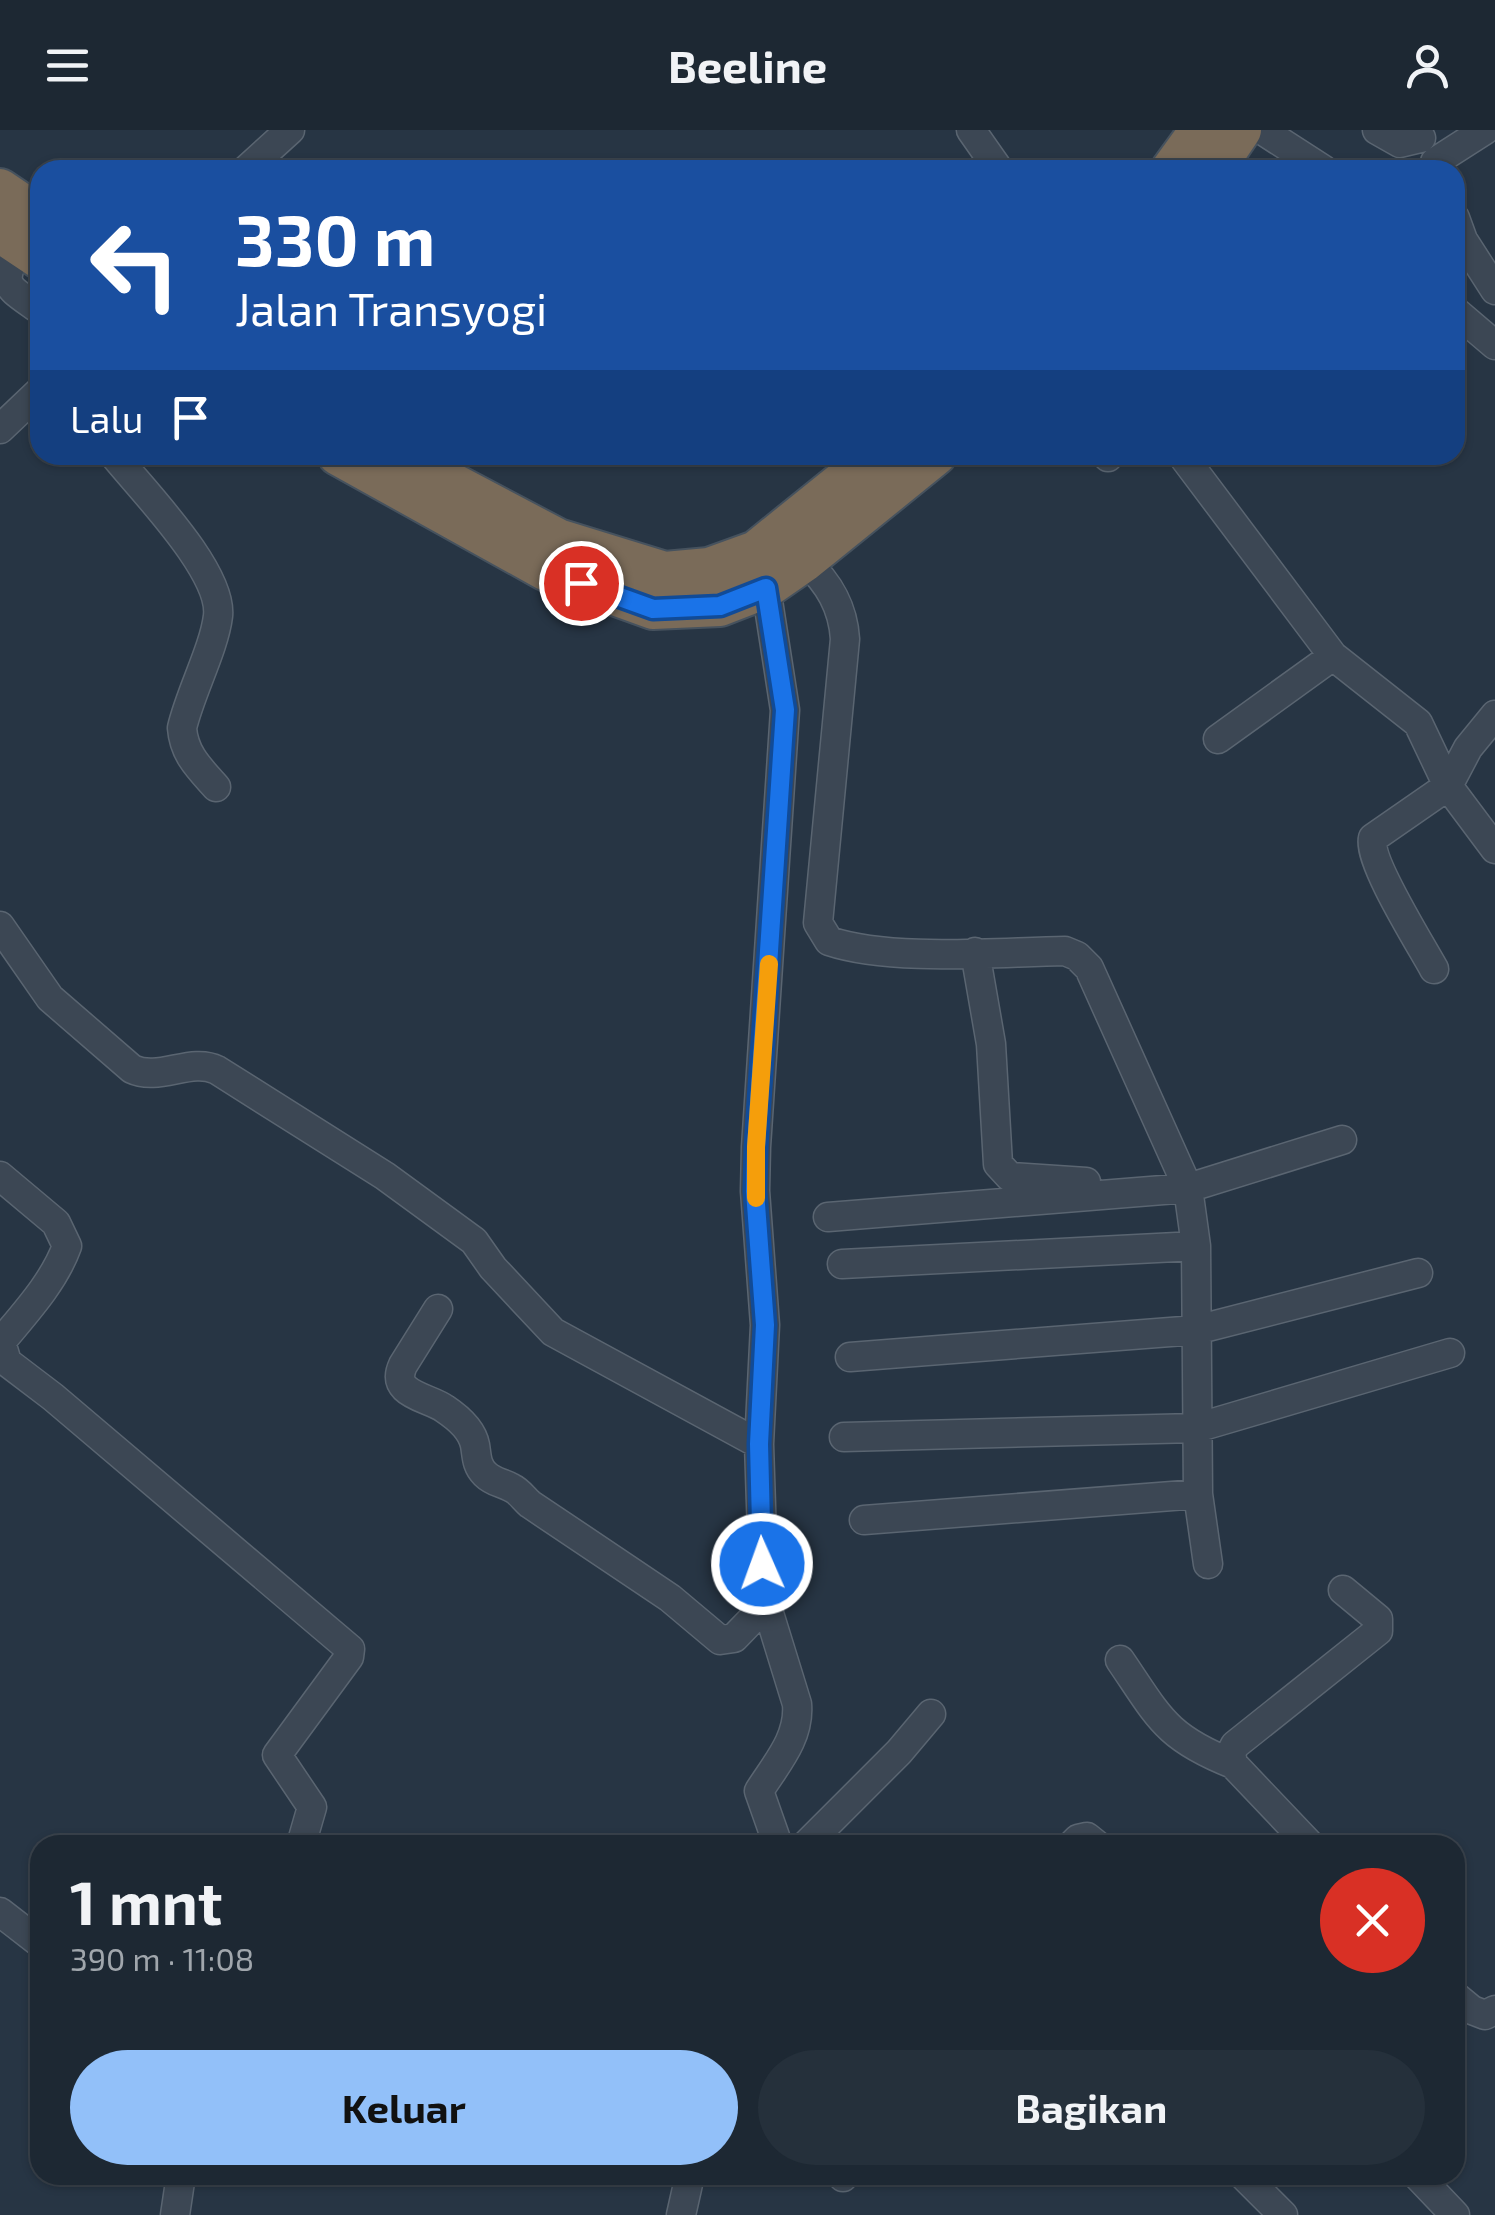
<!DOCTYPE html>
<html lang="id">
<head>
<meta charset="utf-8">
<style>
  :root { --surface:#1d2833; --page:#25303b; --text:#f1f3f6; --muted:#a0a6ac; --line:#3b444e; --accent:#92c0f9 }
  body { margin:0; font-family:"Exo 2",sans-serif; background:var(--page); color:var(--text); height:100vh; display:flex; flex-direction:column; font-size:38px; white-space:nowrap }
  * { box-sizing:border-box; margin:0 }
  p { font-size:32px; color:var(--muted) }
  .icon { flex:none; width:55px; height:55px; fill:none; stroke:currentColor; stroke-width:2; stroke-linecap:round; stroke-linejoin:round }
  .map { position:relative; flex:1; overflow:hidden }
  .sheet { position:absolute; left:30px; top:1705px; width:1435px; height:350px; display:flex; flex-direction:column; background:var(--surface); border-radius:30px; box-shadow:0 2px 8px #0004,0 0 0 2px var(--line) }
  .sheet>* { flex:none }
  .hud { position:absolute; left:30px; top:30px; width:1435px; height:305px; border-radius:30px; box-shadow:0 2px 8px #0004,0 0 0 2px var(--line); background:#1a4fa0; color:#fff; overflow:hidden }
  .pin { position:absolute; display:grid; place-items:center; width:85px; height:85px; color:#fff; margin:-42px; border:5px solid #fff; border-radius:50%; box-shadow:0 2px 10px #0007 }
  .me { position:absolute; width:110px; margin:-55px; rotate:358deg; stroke-linejoin:round; filter:drop-shadow(0 0 8px #0008) }
  .turn { display:flex; align-items:center; gap:35px; height:210px; padding:0 40px; font-size:45px }
  .turn .icon { width:130px; height:130px; stroke-width:2.5 }
  .turn b { display:block; font-size:70px; line-height:85px }
  .then { display:flex; align-items:center; height:95px; padding:0 40px; background:#0003; gap:20px; font-size:38px }
  .round { display:grid; place-items:center; flex:none; width:105px; height:105px; border-radius:52px; background:var(--page) }
  .summary { display:flex; align-items:center; justify-content:space-between; height:170px; padding:0 40px }
  h1 { font-size:60px; font-weight:700; line-height:75px }
  .cta { display:flex; gap:20px; margin-top:auto; padding:20px 40px }
  .cta a { flex:1; height:115px; border-radius:60px; background:var(--accent); color:#111; font-size:40px; font-weight:700; line-height:115px; text-align:center }
  .cta a+a { background:var(--page); color:var(--text) }
  header { display:flex; justify-content:space-between; align-items:center; height:130px; padding:0 40px; background:var(--surface); font-size:45px; font-weight:700 }
  .map>svg:first-child { display:block }
  .lines { fill:none; stroke-linecap:round; stroke-linejoin:round }
  .minor-casing { stroke:#5a6571; stroke-width:31 }
  .highway-casing { stroke:#46525e; stroke-width:44 }
  .minor { stroke:#3c4754; stroke-width:28 }
  .highway { stroke:#7a6b59; stroke-width:40 }
  .route-casing { stroke:#114b97; stroke-width:25 }
  .route { stroke:#1a73e8; stroke-width:18 }
  .slow { stroke:#f59e0b; stroke-width:18 }
</style>
</head>
<body>
<header><svg class="icon" aria-label="menu" viewBox="0 0 24 24"><path d="M4 6h16M4 12h16M4 18h16"/></svg>Beeline<svg class="icon" aria-label="person" viewBox="0 0 24 24"><circle cx="12" cy="8" r="4"/><path d="M4 21q1-7 8-7t8 7"/></svg></header>
<div class="map">
<svg width="1495" height="2085" viewBox="0 0 1495 2085">
  <rect width="100%" height="100%" fill="#273544"/>
  <g class="lines">
    <!-- minor casing -->
    <g class="minor-casing">
      <path id="minor" d="M971,0L999,40
        M1262,0L1324,40
        M1377,0L1400,13L1421,8
        M1435,32L1485,0
        M246,40L290,0
        M1455,88L1463,110L1495,160
        M19,115C0,157 4,154 40,180
        M1455,181L1495,215
        M0,299L40,261
        M114,325C143,361 223,442 218,486C214,519 190,563 182,598C184,624 199,638 216,657
        M1106,325L1108,327
        M1182,325L1333,526L1418,593L1448,656L1495,719
        M805,431C829,453 843,477 845,509L818,793L829,811C892,832 996,822 1065,821L1077,826L1089,838L1188,1058L1196,1116L1198,1364L1208,1434
        M766,458L785,580L756,1017L755,1061L765,1195L759,1314L764,1467L797,1574C800,1608 776,1634 759,1661L778,1715
        M1218,609L1333,526
        M0,796L50,868L132,939C159,952 191,927 217,940L385,1046L474,1111L493,1138L553,1202L759,1314
        M975,822L991,914L998,1034L1010,1047L1086,1052
        M1434,839C1421,815 1367,730 1373,708L1448,656L1468,618L1495,585
        M0,1046L56,1093L67,1116C54,1152 25,1183 1,1212L7,1232L53,1267L350,1519L349,1527L277,1625L312,1677L301,1715
        M828,1087L1188,1058L1342,1010
        M842,1134L1196,1116
        M438,1179L403,1235C389,1265 429,1267 445,1279C457,1287 472,1300 475,1315C477,1326 476,1335 485,1344C494,1353 502,1352 512,1358C519,1361 524,1369 530,1374L670,1468L720,1510L734,1508L766,1475
        M850,1227L1196,1200L1418,1143
        M844,1307L1196,1298L1450,1223
        M864,1390L1198,1364
        M1120,1530C1159,1587 1165,1607 1233,1634
        M806,1715L899,1622L931,1584
        M1072,1715L1078,1709L1087,1707L1097,1715
        M1310,1715L1233,1634L1231,1623L1235,1615L1378,1501V1489L1343,1460
        M0,1782L40,1813
        M1455,1866L1472,1880L1485,1885L1495,1880
        M841,2045L843,2047
        M1243,2045L1283,2085
        M1417,2045L1455,2085
        M175,2085L181,2045
        M681,2085L690,2045"/>
    </g>
    <!-- highway casing -->
    <g class="highway-casing">
      <path id="highway" d="M1171,40L1200,0
        M1214,40L1241,0
        M0,59L40,86
        M0,102L40,129
        M338,325L545,440L653,479L720,476L766,458L805,431L936,325
        M399,325L558,409L665,442L709,438L756,421L875,325"/>
    </g>
    <!-- minor -->
    <use href="#minor" class="minor"/>
    <!-- highway -->
    <use href="#highway" class="highway"/>
  </g>
  <g class="lines">
    <!-- route casing -->
    <g class="route-casing">
      <path id="route" d="M581,453L653,479L720,476L766,458L785,580L756,1017L755,1061L765,1195L759,1314L762,1434"/>
    </g>
    <!-- route -->
    <use href="#route" class="route"/>
    <!-- slow -->
    <path class="slow" d="M756,1068V1017L769,834"/>
  </g>
</svg>
<div class="pin" style="left:581px;top:453px;background:#d93025"><svg class="icon" aria-label="arrive" viewBox="0 0 24 24"><path d="M6 21V4h12l-3 4 3 4H6"/></svg></div>
<svg class="me" style="left:762px;top:1434px" viewBox="-20 -20 40 40"><circle r="17" fill="#1a73e8" stroke="#fff" stroke-width="3"/><path d="M0-11L8 9 0 5-8 9z" fill="#fff"/></svg>
<div class="hud">
<div class="turn"><svg class="icon" aria-label="left" viewBox="0 0 24 24"><path d="M17 20v-9H6M10 6l-5 5 5 5"/></svg><div><b>330 m</b>Jalan Transyogi</div></div>
<div class="then">Lalu<svg class="icon" aria-label="arrive" viewBox="0 0 24 24"><path d="M6 21V4h12l-3 4 3 4H6"/></svg></div>
</div>
<section class="sheet">
<div class="summary"><div><h1>1 mnt</h1><p>390 m · 11:08</p></div><a class="round" style="background:#d93025;color:#fff"><svg class="icon" aria-label="close" viewBox="0 0 24 24"><path d="M6 6l12 12M18 6L6 18"/></svg></a></div>
<div class="cta"><a>Keluar</a><a>Bagikan</a></div>
</section>
</div>
</body>
</html>
